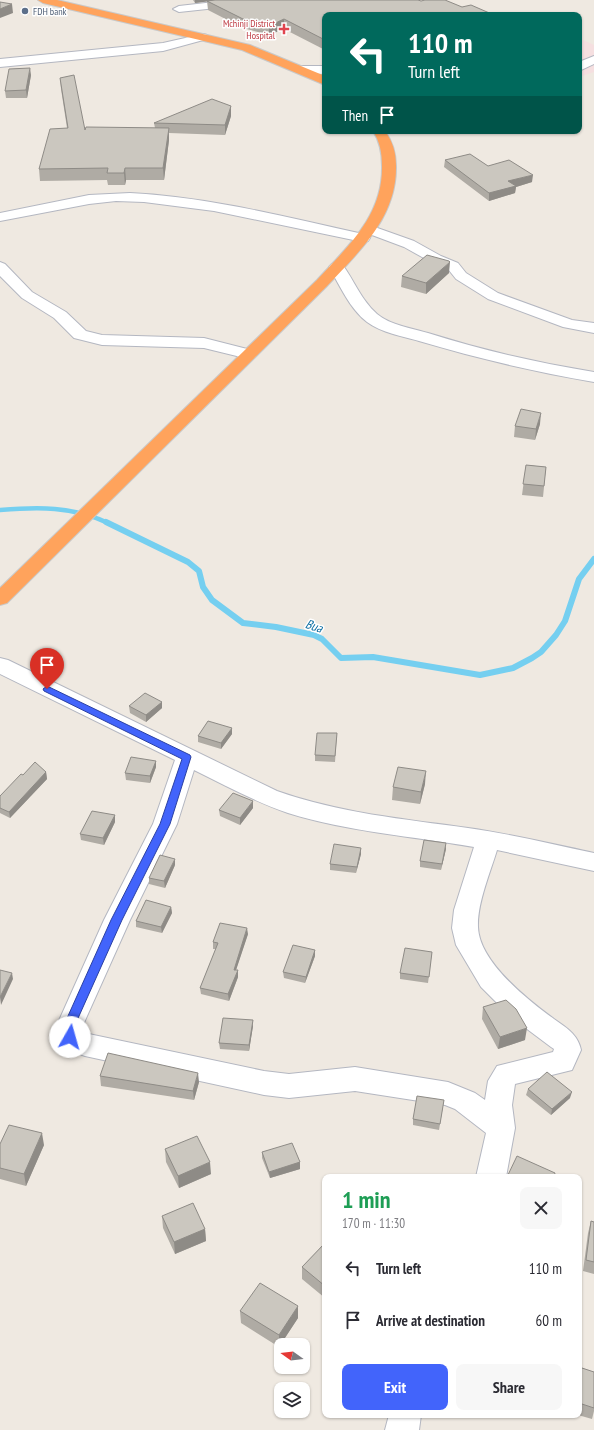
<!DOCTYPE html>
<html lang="en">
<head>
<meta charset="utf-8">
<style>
  :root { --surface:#fff; --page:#f7f7f7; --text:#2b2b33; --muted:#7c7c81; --accent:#4264fb }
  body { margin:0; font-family:"PT Sans Narrow",sans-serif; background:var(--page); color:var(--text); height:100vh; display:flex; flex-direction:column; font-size:15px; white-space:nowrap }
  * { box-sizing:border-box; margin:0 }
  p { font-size:13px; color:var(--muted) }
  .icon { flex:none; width:22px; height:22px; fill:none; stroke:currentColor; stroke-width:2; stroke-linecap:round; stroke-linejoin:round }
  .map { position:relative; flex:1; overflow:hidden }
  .sheet { position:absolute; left:322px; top:1174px; width:260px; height:244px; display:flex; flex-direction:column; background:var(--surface); border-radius:8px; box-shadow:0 1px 3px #0004 }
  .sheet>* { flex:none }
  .guide { position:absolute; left:322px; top:12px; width:260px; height:122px; border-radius:8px; box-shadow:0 1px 3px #0004; background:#00695c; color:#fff; overflow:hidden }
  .needle { width:26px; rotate:284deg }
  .tools { position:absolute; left:274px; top:1338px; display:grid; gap:8px }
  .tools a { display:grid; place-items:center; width:36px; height:36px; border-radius:8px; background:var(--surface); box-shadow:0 1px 3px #0004; font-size:20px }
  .pin { position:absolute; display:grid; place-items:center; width:34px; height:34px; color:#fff; margin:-41px -17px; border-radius:50% 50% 50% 0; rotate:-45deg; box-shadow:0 0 4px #0007 }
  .pin .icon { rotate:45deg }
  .me { position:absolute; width:44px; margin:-22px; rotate:7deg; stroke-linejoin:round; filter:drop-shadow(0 0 3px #0008) }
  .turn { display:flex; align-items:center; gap:14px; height:84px; padding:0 20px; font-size:18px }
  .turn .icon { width:52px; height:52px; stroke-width:2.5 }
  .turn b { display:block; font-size:28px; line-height:34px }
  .then { display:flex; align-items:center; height:38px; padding:0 20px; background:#0003; gap:8px; font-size:15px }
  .round { display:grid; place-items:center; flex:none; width:42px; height:42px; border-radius:8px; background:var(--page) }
  .overview { display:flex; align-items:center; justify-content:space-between; height:68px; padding:0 20px }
  h1 { font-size:24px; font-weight:700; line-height:30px; color:#1e9e55 }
  .cta { display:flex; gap:8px; margin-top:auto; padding:8px 20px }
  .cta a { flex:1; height:46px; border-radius:8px; background:var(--accent); color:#fff; font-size:16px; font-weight:700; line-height:46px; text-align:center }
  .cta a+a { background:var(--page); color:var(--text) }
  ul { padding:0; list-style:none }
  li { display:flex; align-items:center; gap:12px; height:52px; padding:0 20px }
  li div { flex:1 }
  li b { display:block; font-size:15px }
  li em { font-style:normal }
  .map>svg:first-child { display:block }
  .medical { fill:#f5dfe0 }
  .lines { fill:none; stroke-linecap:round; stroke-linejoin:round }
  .stream-far1 { stroke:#75cff0; stroke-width:4.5 }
  .stream { stroke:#75cff0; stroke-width:6 }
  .street-casing { stroke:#b4b7c1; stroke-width:2 }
  .highway-casing { stroke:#c9c9c9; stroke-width:2 }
  .street { fill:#fff; fill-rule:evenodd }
  .highway { fill:#ffa35c; fill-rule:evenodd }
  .wall { fill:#afaba4 }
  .shaded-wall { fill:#8e8b86 }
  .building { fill:#cbc7bf; stroke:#8e8b86 }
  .route { fill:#4264fb; stroke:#2b41a3 }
  .service-dot { fill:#5c6f8a; stroke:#fff; stroke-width:1.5 }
  .health-dot { fill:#e0444e; stroke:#fff; stroke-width:1.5 }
  .labels { text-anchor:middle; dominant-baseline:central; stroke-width:3; stroke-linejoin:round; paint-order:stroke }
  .far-service-label { font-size:10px; fill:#4e5e75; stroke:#fff; text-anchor:start }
  .far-health-label { font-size:10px; fill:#be3a42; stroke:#fff; text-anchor:end }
  .water-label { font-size:13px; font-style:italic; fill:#0d6fa3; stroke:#fff }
</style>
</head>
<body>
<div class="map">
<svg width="594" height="1430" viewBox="0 0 594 1430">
  <rect width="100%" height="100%" fill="#efe9e1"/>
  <!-- medical -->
  <path class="medical" d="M579,38L594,45V72L579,77Z"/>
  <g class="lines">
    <!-- stream-far1 -->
    <path class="stream-far1" d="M0,510C38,507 72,506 108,523"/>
    <!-- stream -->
    <path class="stream" d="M106,522L188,562L199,571L203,587L212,600L243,623L276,627L314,635L322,639L341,658L373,657L480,675L513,668L532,658L541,652L556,635L565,621L579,579L594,559"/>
    <!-- street casing -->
    <g class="street-casing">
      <path id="street" d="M232,0H267L262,3L179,12L173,9L179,6Z
        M203,34L207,35L209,37L207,39L163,51L0,67V59L163,43Z
        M594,56V64L579,71V62Z
        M303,66H325V74L299,73L297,70L299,67Z
        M130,193C209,197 286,217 363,234L368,235L370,238L368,241L363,242L214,211L144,202L116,201L89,204L0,221V213L89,195Z
        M369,225L414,241L441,256L458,263L466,273L498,293L572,320L594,323V333L563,327L488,299L456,279L448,269L431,262L404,247L364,232L362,229L364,226Z
        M0,262L5,264L32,292L66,312L86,331L102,335L204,338L255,351L257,354L255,357L249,359L204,348L102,345L74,338L54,318L22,298L0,276Z
        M337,262L342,264C354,280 361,300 377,314C390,325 411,328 428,333C482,350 538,363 594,372V382C535,372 476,358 419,341C402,336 382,333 367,322C350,309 340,286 329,267L332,264Z
        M0,658L8,660L277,791C339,813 404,819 468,828C511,834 552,844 594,853V871L497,850C490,873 477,904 478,927C479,962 528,1000 554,1019C565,1027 578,1034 581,1050L572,1070L515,1084L512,1105L515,1128L506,1177H476L486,1133L455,1109L445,1105L355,1091L289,1098L264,1095L85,1056C65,1049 56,1048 57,1025L104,920L153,824L175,760L0,674ZM194,770C225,785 255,802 288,813C349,832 412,836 474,847L454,910L452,928L456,945L481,987L511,1017L551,1047L554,1049L553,1052L497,1066L488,1081L485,1100L475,1093L448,1082L355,1067L289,1074L264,1071L84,1033L83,1025L130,920L177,824Z
        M389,1415H421L419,1430H385Z"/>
    </g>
    <!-- highway casing -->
    <g class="highway-casing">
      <path id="highway" d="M38,0H57L250,45L325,76V85L242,50L43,3Z
        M373,131H385C393,142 396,153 396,166C397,217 359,252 327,286L7,603L0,605V588L317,280C348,246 383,216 382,166C382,153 380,142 373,131Z"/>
    </g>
    <!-- street -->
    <use href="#street" class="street"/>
    <!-- highway -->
    <use href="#highway" class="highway"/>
  </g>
  <!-- wall -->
  <path class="wall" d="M193,0H418L421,1L462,7L494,15H325V50L284,29L269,35L243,28L208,10L207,1L195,3Z
    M31,75L27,98H6L5,91Z
    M60,78L85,130L155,128L154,123L231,106V116L225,135L169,133V140L164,180H126L125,185H108L107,180L40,181L39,169L67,128L61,89Z
    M445,160L488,166L532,182L516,187L515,193L489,201L444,167Z
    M449,273L426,294L401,287L402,276Z
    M540,424L535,440L514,437L515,426Z
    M526,465L546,467L543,497L522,495Z
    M162,702V708L146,722L130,713L129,706Z
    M337,733L335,762L315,761V755Z
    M232,734L221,749L198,742V736Z
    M156,761V767L150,783L126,780L125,773Z
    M46,772L47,779L10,818L0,813V796L23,775Z
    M425,784L420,804L392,800L393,787Z
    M253,808L240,825L220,816L219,810Z
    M115,815V822L104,845L81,840L80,834Z
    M361,848V854L356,873L330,870V864Z
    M446,849L441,870L420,867V861Z
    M175,865L165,888L149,884V878Z
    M171,907L172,913L162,933L136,927V921Z
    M248,934L236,970L238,977L229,1001L201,994L200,988L216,949H213V942Z
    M315,950V956L305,983L284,978L283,972Z
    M432,952L428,983L400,979V973Z
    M483,1007L525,1040L498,1049L482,1019Z
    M253,1026L249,1051L220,1049L219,1043Z
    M100,1076L199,1082L194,1100L101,1086Z
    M528,1089L570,1098L551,1115L526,1095Z
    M444,1100L439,1130L413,1125V1119Z
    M0,1144L44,1145L26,1186L0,1179Z
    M165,1149L211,1174L179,1188L166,1162Z
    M262,1152L300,1162V1169L270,1178L262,1158Z
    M162,1216L205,1229L206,1241L175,1254L163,1228Z
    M591,1221L594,1222V1274L583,1271L588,1233Z
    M325,1243V1298L302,1279V1267Z
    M240,1311L298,1318L279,1347L241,1323Z
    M579,1367L594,1372V1411L592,1419L578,1415H579Z"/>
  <!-- shaded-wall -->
  <path class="shaded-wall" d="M195,0H219L195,3Z
    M12,4L13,13L0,18V9Z
    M284,19V29L269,35V26Z
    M30,68L31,75L27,98L26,90Z
    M231,106V116L225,135V125Z
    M169,128V140L164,180L163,168Z
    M125,168L126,180L125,185L124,173Z
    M533,175L532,182L516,187L515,193L489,201V193L508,181Z
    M450,262L449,273L426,294V283Z
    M541,413L540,424L535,440L536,429Z
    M162,702V708L146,722V715Z
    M232,728V734L221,749V743Z
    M156,761V767L150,783V776Z
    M426,771L425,784L420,804L421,792Z
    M46,772L47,779L10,818L9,812Z
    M253,801V808L240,825V818Z
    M115,815V822L104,845L103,838Z
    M446,843V849L441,870L442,864Z
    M361,848V854L356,873L357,867Z
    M175,859V865L165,888L164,881Z
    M171,907L172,913L162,933L161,927Z
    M247,928L248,934L234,976V970Z
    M315,950V956L305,983L306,977Z
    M238,970V977L229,1001L228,994Z
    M12,973L13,979L1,1005L0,997Z
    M253,1020V1026L249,1051V1045Z
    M527,1028L525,1040L498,1049L500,1037Z
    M198,1073L199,1082L194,1100L193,1091Z
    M572,1092L570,1098L551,1115L552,1109Z
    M42,1133L44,1145L26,1186L24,1174Z
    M210,1162L211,1174L179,1188L178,1176Z
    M300,1162V1169L270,1178L269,1172Z
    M205,1229L206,1241L175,1254L174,1242Z
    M298,1306V1318L279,1347V1335Z"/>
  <!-- building -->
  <path class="building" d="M215,0H418L421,1L425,0H445L462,7L471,5L494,15H325V40L284,19L269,26L243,19L207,1Z
    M0,2L12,4L0,9Z
    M30,68L26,90L5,91L9,69Z
    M74,75L85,130L86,127L169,128L163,168H125L124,173H107L108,168L39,169L50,129L68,128L60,78Z
    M212,99L231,106L225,125L154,123Z
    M470,154L488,166L509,160L533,175L508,181L516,186L489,193L445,160Z
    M427,255L449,261L450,262L426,283L402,276Z
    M521,409L541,413L536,429L515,426Z
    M526,465L546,467L544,486L523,484Z
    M145,693L162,702L146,715L129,706Z
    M208,721L232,728L221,743L198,736Z
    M317,733H337L335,756L315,755Z
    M131,757L156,761L150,776L125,773Z
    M35,762L46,772L9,812L0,808V796L21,774L23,775Z
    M398,767L426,771L421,792L393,787Z
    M233,793L253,801L240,818L219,810Z
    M92,811L115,815L103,838L80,834Z
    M424,840L446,843L442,864L420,861Z
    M334,844L361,848L357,867L330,864Z
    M160,855L175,859L164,881L149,878Z
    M146,900L171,907L161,927L136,921Z
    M220,923L247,928L234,970H238L228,994L200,988L218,943L213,942Z
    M293,945L315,950L306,977L283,972Z
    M405,948L432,952L429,977L400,973Z
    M0,970L12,973L0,997Z
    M506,1000L516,1009L527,1028L500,1037L483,1007Z
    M223,1018L253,1020L249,1045L219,1043Z
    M108,1053L198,1073L193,1091L100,1076Z
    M547,1072L572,1092L552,1109L528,1089Z
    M417,1096L444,1100L440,1124L413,1119Z
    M9,1125L42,1133L24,1174L0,1168V1144Z
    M197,1136L210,1162L178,1176L165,1149Z
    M292,1143L300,1162L269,1172L262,1152Z
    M517,1156L555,1173L554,1177H507Z
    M193,1203L205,1229L174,1242L162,1216Z
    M591,1221L594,1222V1262L586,1260Z
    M325,1243V1286L302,1267Z
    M260,1283L298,1306L279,1335L240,1311Z
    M579,1367L594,1372V1408L579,1403Z"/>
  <!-- route -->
  <path class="route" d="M47,686L190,755L191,757L170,824L122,920L75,1025L76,1037L74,1040L70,1041L66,1040L64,1025L111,920L160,824L182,759L44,691L43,689Z"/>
  <!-- markers -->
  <circle class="service-dot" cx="25" cy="11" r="4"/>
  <path class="health-dot" d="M282 23h4v4h4v4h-4v4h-4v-4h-4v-4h4z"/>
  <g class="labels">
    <!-- far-service labels -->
    <g class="far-service-label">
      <text x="33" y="11">FDH bank</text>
    </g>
    <!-- far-health labels -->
    <g class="far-health-label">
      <text x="275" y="23">Mchinji District<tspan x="275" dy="12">Hospital</tspan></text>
    </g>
    <!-- water labels -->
    <g class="water-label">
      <text transform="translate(314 626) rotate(19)">Bua</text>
    </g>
  </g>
</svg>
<div class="tools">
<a><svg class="needle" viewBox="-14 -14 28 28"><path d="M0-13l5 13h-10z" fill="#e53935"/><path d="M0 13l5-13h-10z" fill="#7c7c81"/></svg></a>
<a><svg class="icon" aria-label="layers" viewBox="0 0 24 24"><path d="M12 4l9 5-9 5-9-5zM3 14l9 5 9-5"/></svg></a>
</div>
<div class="pin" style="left:47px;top:689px;background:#d93025"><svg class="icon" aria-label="arrive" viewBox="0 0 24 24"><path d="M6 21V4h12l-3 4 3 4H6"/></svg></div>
<svg class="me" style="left:70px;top:1037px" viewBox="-20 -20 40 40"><circle r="19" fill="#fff"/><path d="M0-13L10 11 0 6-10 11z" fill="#4264fb"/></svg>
<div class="guide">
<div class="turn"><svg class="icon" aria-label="left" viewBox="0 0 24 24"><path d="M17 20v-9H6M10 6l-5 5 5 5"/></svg><div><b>110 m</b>Turn left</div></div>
<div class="then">Then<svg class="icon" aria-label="arrive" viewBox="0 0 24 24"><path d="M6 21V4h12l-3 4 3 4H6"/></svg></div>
</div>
<section class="sheet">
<div class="overview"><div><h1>1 min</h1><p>170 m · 11:30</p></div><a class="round"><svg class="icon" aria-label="close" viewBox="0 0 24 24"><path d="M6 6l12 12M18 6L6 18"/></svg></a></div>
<ul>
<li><svg class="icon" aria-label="left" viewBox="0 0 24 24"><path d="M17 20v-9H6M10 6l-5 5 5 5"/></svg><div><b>Turn left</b></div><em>110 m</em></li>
<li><svg class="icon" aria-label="arrive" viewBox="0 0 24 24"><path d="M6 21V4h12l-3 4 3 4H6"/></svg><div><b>Arrive at destination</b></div><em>60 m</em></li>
</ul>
<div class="cta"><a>Exit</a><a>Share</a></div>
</section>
</div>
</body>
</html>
